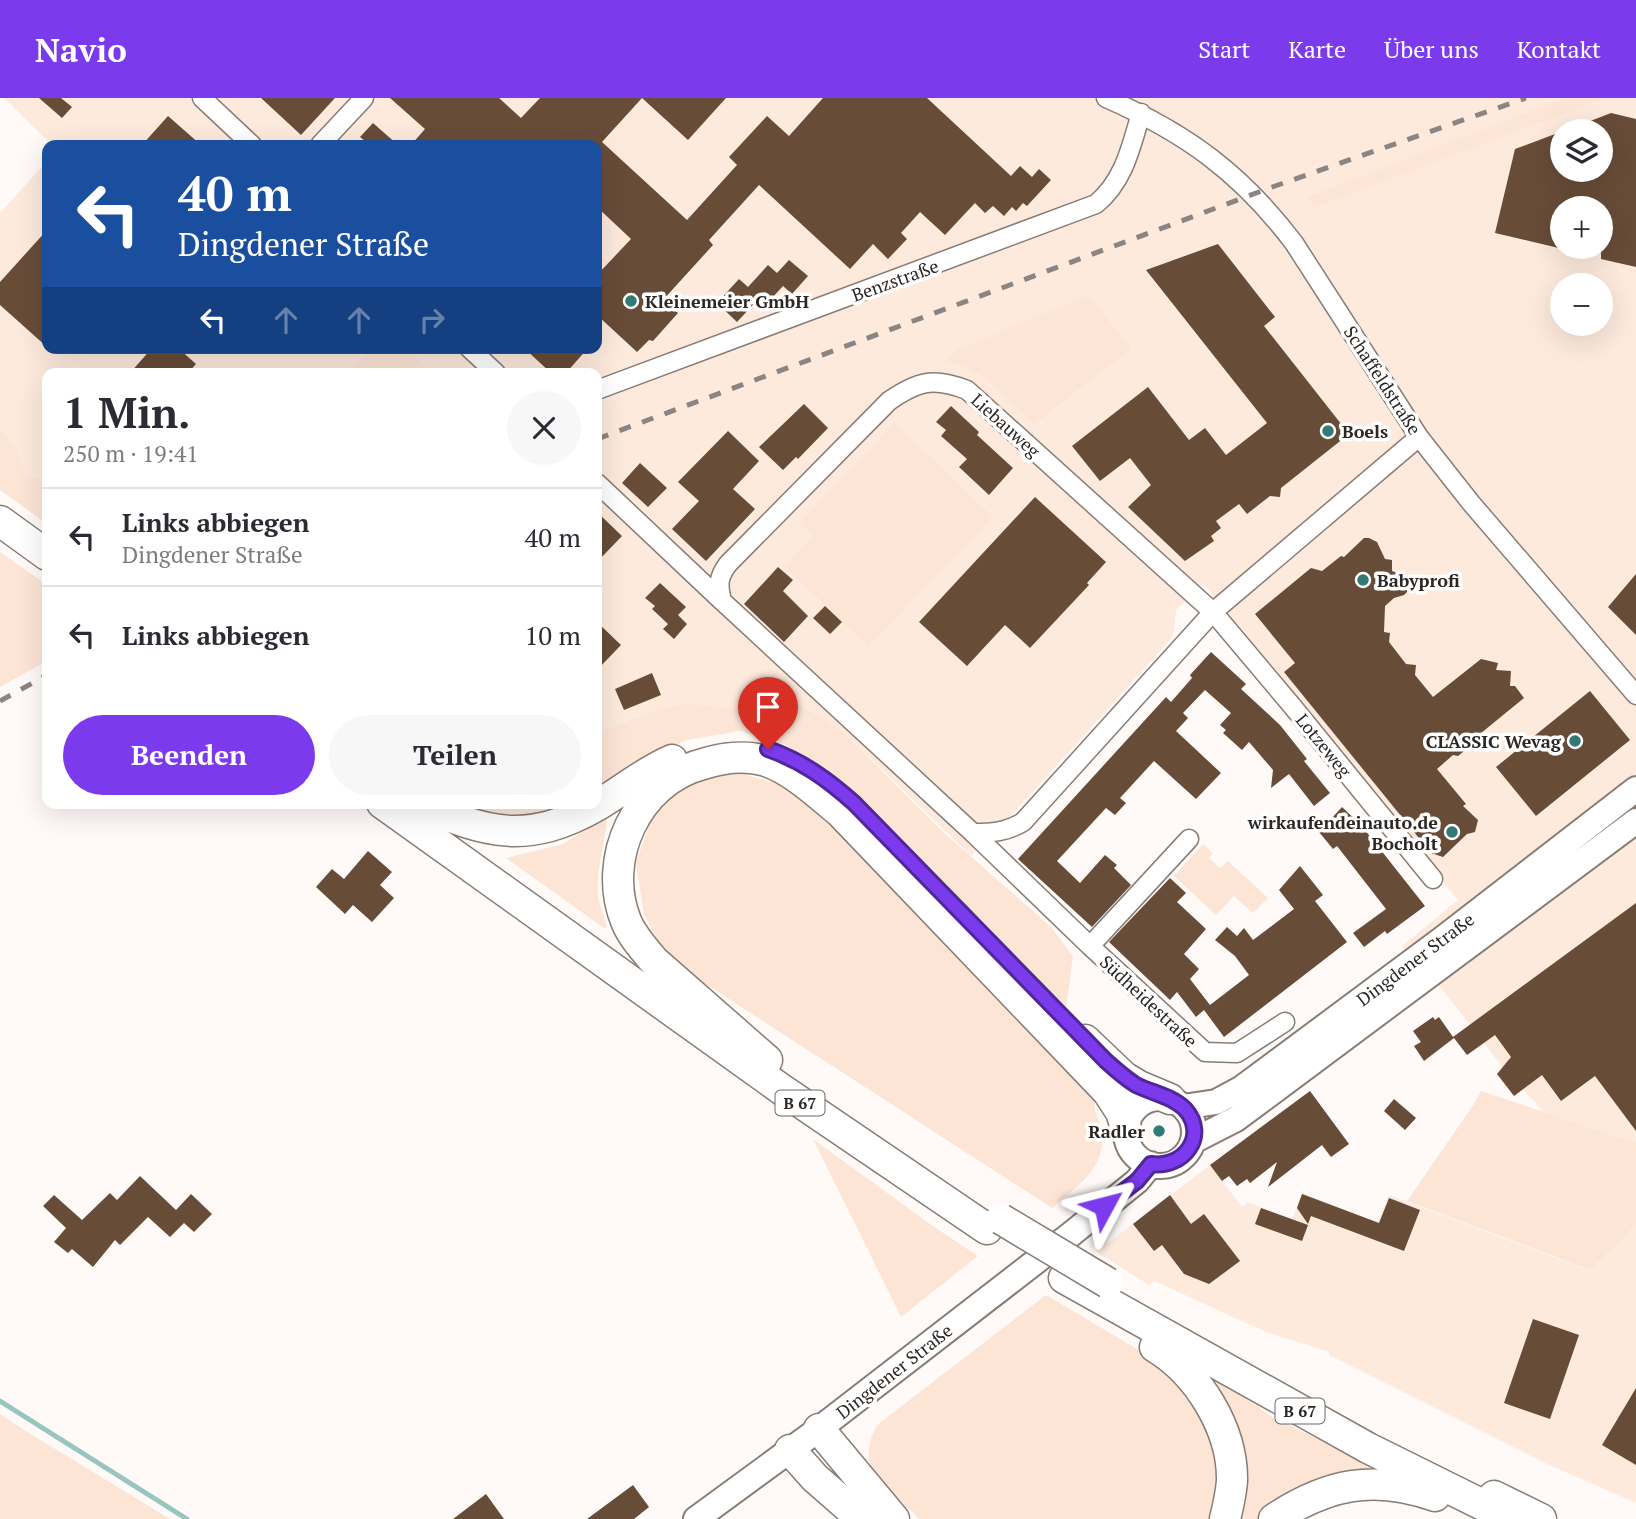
<!DOCTYPE html>
<html lang="de">
<head>
<meta charset="utf-8">
<style>
  :root { --surface:#fff; --page:#f7f7f7; --text:#2b2b33; --muted:#7c7c81; --line:#e1e1e2; --accent:#7c3aed }
  body { margin:0; font-family:"PT Serif",serif; background:var(--page); color:var(--text); height:100vh; display:flex; flex-direction:column; font-size:26px; white-space:nowrap }
  * { box-sizing:border-box; margin:0 }
  p { font-size:23px; color:var(--muted) }
  .icon { flex:none; width:38px; height:38px; fill:none; stroke:currentColor; stroke-width:2; stroke-linecap:round; stroke-linejoin:round }
  .map { position:relative; flex:1; overflow:hidden }
  .details { position:absolute; left:42px; top:270px; width:560px; height:441px; display:flex; flex-direction:column; background:var(--surface); border-radius:14px; box-shadow:0 7px 28px #0002 }
  .details>* { flex:none }
  .banner { position:absolute; left:42px; top:42px; width:560px; height:214px; border-radius:14px; box-shadow:0 7px 28px #0002; background:#1a4fa0; color:#fff; overflow:hidden }
  .controls { position:absolute; left:1550px; top:21px; display:grid; gap:14px }
  .controls a { display:grid; place-items:center; width:63px; height:63px; border-radius:50%; background:var(--surface); box-shadow:0 7px 28px #0002; font-size:35px }
  .pin { position:absolute; display:grid; place-items:center; width:60px; height:60px; color:#fff; margin:-72px -30px; border-radius:50% 50% 50% 0; rotate:-45deg; box-shadow:0 0 7px #0007 }
  .pin .icon { rotate:45deg }
  .me { position:absolute; width:77px; margin:-38px; rotate:52deg; stroke-linejoin:round; filter:drop-shadow(0 0 5px #0008) }
  .turn { display:flex; align-items:center; gap:24px; height:147px; padding:0 21px; font-size:32px }
  .turn .icon { width:91px; height:91px; stroke-width:2.5 }
  .turn b { display:block; font-size:49px; line-height:60px }
  .lanes { display:flex; align-items:center; height:66px; padding:0 21px; background:#0003; justify-content:center; gap:35px; direction:ltr }
  .lanes .off { opacity:.35 }
  .round { display:grid; place-items:center; flex:none; width:74px; height:74px; border-radius:37px; background:var(--page) }
  .overview { display:flex; align-items:center; justify-content:space-between; height:119px; padding:0 21px }
  h1 { font-size:42px; font-weight:800; line-height:52px }
  .cta { display:flex; gap:14px; margin-top:auto; padding:14px 21px }
  .cta a { flex:1; height:80px; border-radius:42px; background:var(--accent); color:#fff; font-size:28px; font-weight:800; line-height:80px; text-align:center }
  .cta a+a { background:var(--page); color:var(--text) }
  ul { padding:0; list-style:none }
  li { display:flex; align-items:center; gap:21px; height:98px; padding:0 21px; border-top:2px solid var(--line) }
  li div { flex:1 }
  li b { display:block; font-size:26px }
  li em { font-style:normal }
  header { display:flex; align-items:center; gap:42px; box-sizing:border-box; height:98px; padding:0 35px; background:var(--accent); color:#fff }
  header strong { font-size:33px }
  nav { display:flex; gap:38px; margin-inline-start:auto; font-size:24px }
  .map>svg:first-child { display:block }
  .built { fill:#fdeadd; fill-rule:evenodd }
  .green { fill:#fce5d5 }
  .lines { fill:none; stroke-linecap:round; stroke-linejoin:round }
  .stream { stroke:#98c5c0; stroke-width:5 }
  .building { fill:#674c38 }
  .minor-casing { stroke:#887d75; stroke-width:21 }
  .secondary-casing { stroke:#887d75; stroke-width:28 }
  .trunk-casing { stroke:#887d75; stroke-width:33 }
  .minor { stroke:#fff; stroke-width:18 }
  .secondary { stroke:#fff; stroke-width:24 }
  .trunk { stroke:#fff; stroke-width:30 }
  .rail { stroke:#8a8582; stroke-width:5; stroke-dasharray:12 12; stroke-linecap:butt }
  .trunk-bridge-casing { stroke:#887d75; stroke-width:33; stroke-linecap:butt }
  .trunk-bridge { stroke:#fff; stroke-width:30 }
  .route-casing { stroke:#51269a; stroke-width:18 }
  .route { stroke:#7c3aed; stroke-width:12 }
  .poi-dot { fill:#327a74; stroke:#fff; stroke-width:2.5 }
  .labels { text-anchor:middle; dominant-baseline:central; stroke-width:7; stroke-linejoin:round; paint-order:stroke }
  .shield { fill:#fff; stroke:#6b6866; stroke-width:2 }
  .shield-label { font-size:16px; font-weight:bold; fill:#2b2724 }
  .street-label { font-size:18px; fill:#2b2724; stroke:#fff }
  .poi-label { font-size:18px; font-weight:bold; fill:#2b2724; stroke:#fff; text-anchor:start }
</style>
</head>
<body>
<header>
<strong>Navio</strong>
<nav><a>Start</a><a>Karte</a><a>Über uns</a><a>Kontakt</a></nav>
</header>
<div class="map">
<svg width="1636" height="1421" viewBox="0 0 1636 1421">
  <rect width="100%" height="100%" fill="#fffaf7"/>
  <!-- built -->
  <path class="built" d="M4,0H1636V1045L1544,1014L1508,976L1444,894L1402,848L1458,802L1244,539L1204,486L1176,512L1174,533L1171,541L1030,697L971,758L842,633L803,608L782,611L728,612L685,605L658,611L597,635V275H47V383L26,377L17,354L0,329V115L47,63V250H597V47H52ZM1563,33H1601V72H1563ZM1563,110H1601V149H1563ZM1563,187H1601V226H1563Z
    M1210,1067L1242,1109L1248,1104L1292,1121L1302,1095L1378,1124L1389,1097L1589,1172L1636,1127V1405L1547,1366L1329,1257V1254L1266,1234L1154,1183L1149,1187L1096,1154Z"/>
  <!-- green -->
  <path class="green" d="M1565,0H1605L1315,109L1308,99Z
    M1089,197L1131,251L1034,326C1008,302 982,268 945,264L955,253L966,248Z
    M373,250H405L431,275H348Z
    M895,325L993,419L868,549L785,468L813,438L799,425Z
    M0,329L17,354L26,377L47,383V426L0,392Z
    M0,454L47,487V563L0,589Z
    M685,605C725,611 763,614 803,608L842,633L942,733L1051,829L1073,858L1066,909L826,670L785,647L740,633L686,642L597,690V635L658,611Z
    M731,673L786,688L848,733L1098,992C1092,1014 1095,1010 1101,1029C1110,1067 1077,1089 1052,1110L670,863L644,817L636,764L651,722L682,689Z
    M449,705H569L545,718H472Z
    M607,721C605,747 596,769 598,797C599,808 605,818 607,829L604,830L506,760L563,746L602,722Z
    M1203,746L1213,755L1209,760L1220,770L1228,763L1268,800L1253,815L1234,798L1216,817L1174,778Z
    M1481,993L1636,1045V1127L1590,1172L1407,1103L1474,1006Z
    M813,1041L930,1126L978,1158L901,1219Z
    M1046,1197L1154,1261L1188,1292L1211,1340L1220,1405L1213,1421H919C909,1410 878,1382 872,1371C865,1357 870,1340 877,1327Z
    M1202,1275L1229,1280L1245,1300L1272,1319L1365,1364L1412,1376L1265,1415L1258,1421H1231Z
    M0,1316L21,1330L170,1421H0Z"/>
  <g class="lines">
    <!-- stream -->
    <path class="stream" d="M0,1303L187,1421"/>
  </g>
  <!-- building -->
  <path class="building" d="M39,0H61L72,9L62,20Z
    M261,0H335L301,37Z
    M390,0H499L521,20L540,0H642L602,44L687,122L737,67L729,59L767,18L789,38L823,0H927L1011,78L1020,68L1032,79L1039,71L1051,82L1027,108L1023,105L1016,113L1012,109L1004,118L993,108L985,115L975,105L945,137L920,114L901,135L907,141L888,161L873,146L850,171L759,87L709,142L713,147L663,202L678,215L653,243L649,242L637,254L597,217V177L631,141L597,109V47H411L425,31Z
    M642,0H726L688,42Z
    M1611,15L1636,21V169L1601,161V110H1563V151L1495,135L1515,51L1563,33V72H1601V33L1567,32Z
    M168,18L201,47H142Z
    M373,25L398,47H370L360,39Z
    M47,132V249L0,207V184Z
    M1218,146L1275,219L1264,228L1349,336L1281,390L1280,399L1270,398L1247,416L1239,406L1216,423L1221,430L1211,438L1214,443L1185,463L1128,409L1151,387L1130,360L1100,383L1072,348L1148,289L1189,342L1205,330L1226,357L1267,325L1146,172Z
    M789,162L808,178L792,196L783,188L772,200L765,194L737,224L717,205L739,181L748,189L768,167L777,175Z
    M152,250H178L196,266L188,275H130Z
    M524,250H588L566,275H551Z
    M804,306L828,330L798,361L796,359L783,372L759,349Z
    M951,308L979,334L977,337L1013,370L989,397L959,369L967,361L941,338L946,332L936,324Z
    M728,333L759,363L733,391L755,411L706,463L672,431L699,403L678,384Z
    M640,365L667,390L648,409L622,385Z
    M1035,399L1106,464L1087,485L1089,487L1030,550L1005,527L967,568L919,524Z
    M597,414L622,438L597,464Z
    M1364,440H1369L1377,444L1385,461L1392,462V473L1402,477L1408,484L1407,494L1404,497L1394,500L1385,508L1384,534L1390,535L1389,544L1406,566L1416,567L1415,577L1433,599L1481,561L1498,565L1496,572L1511,573L1510,588H1515L1524,600L1464,649L1463,654L1458,658L1453,657L1437,671L1466,706L1463,708L1478,722L1475,734L1467,736L1443,759L1431,755L1284,574L1295,565L1255,516L1311,470L1322,473L1341,458L1344,459Z
    M778,469L793,482L783,493L808,518L784,544L744,506Z
    M1636,476V537L1608,509Z
    M660,485L686,509L678,517L687,526L674,541L663,531L668,526L652,511L655,508L645,500Z
    M825,508L842,524L830,536L813,520Z
    M597,524L621,547L597,572Z
    M1211,554L1246,586L1241,591L1280,627L1307,661L1304,663L1330,695L1314,708L1289,676L1271,690L1273,672L1249,644L1242,652L1223,635L1226,632L1220,627L1231,615L1205,592L1183,615L1188,620L1176,633L1221,675L1196,701L1154,663L1120,700L1126,705L1115,717L1106,710L1057,763L1080,785L1105,757L1117,767L1114,770L1131,787L1092,829L1018,761L1166,599L1171,604L1192,580L1190,577Z
    M652,575L661,597L624,612L615,591Z
    M1590,593L1630,642L1536,718L1496,669Z
    M1342,709L1361,727L1425,808L1387,836L1385,833L1364,849L1353,835L1386,811L1337,748L1333,751L1319,734Z
    M368,753L392,774L380,787L394,800L372,824L353,807L345,816L316,789L332,771L344,781Z
    M1300,768L1323,797L1315,803L1347,844L1224,939L1204,912L1196,919L1177,894L1170,902L1109,844L1170,780L1186,795L1177,804L1206,831L1184,856L1199,871L1190,881L1210,907L1249,877L1235,858L1215,842L1227,829L1237,838L1244,830L1253,842L1294,811L1279,792Z
    M1636,805V1033L1595,978L1561,1003L1542,977L1514,998L1497,976L1511,959L1495,937L1467,957L1454,940L1424,963L1414,948L1421,944L1413,933L1433,919L1435,922L1439,919L1453,939Z
    M1310,993L1349,1046L1331,1059L1322,1047L1268,1089L1277,1064L1250,1085L1247,1081L1237,1088L1229,1078L1222,1083L1210,1067Z
    M1394,1001L1416,1020L1405,1032L1384,1013Z
    M140,1078L176,1112L191,1096L212,1116L194,1134L184,1125L170,1139L148,1119L120,1147L115,1142L93,1169L72,1151L68,1155L54,1144L66,1130L43,1108L54,1097L82,1122L110,1095L117,1102Z
    M1302,1096L1379,1125L1389,1100L1420,1112L1404,1153L1311,1118L1308,1126L1297,1110Z
    M1170,1097L1191,1126L1204,1116L1240,1163L1209,1186L1184,1176L1162,1147L1154,1153L1133,1126Z
    M1261,1110L1308,1127L1302,1143L1255,1126Z
    M1533,1221L1579,1237L1550,1321L1504,1305Z
    M1636,1290V1367L1602,1347Z
    M633,1387L649,1409L634,1421H587Z
    M486,1396L504,1421H453Z"/>
  <g class="lines">
    <!-- minor casing -->
    <g class="minor-casing">
      <path id="minor" d="M202,0L252,47
        M1106,0C1186,35 1241,75 1294,145L1419,339L1471,405L1636,597
        M320,47L364,0
        M469,250L496,275
        M597,292L1096,106C1124,83 1131,49 1141,15
        M1419,339L1213,514L1023,724C1006,734 992,735 973,735L722,503C718,487 718,479 728,466L889,303C918,283 933,279 967,292L1213,514L1293,609L1433,781
        M597,385L722,503
        M973,735L1090,848L1205,954L1237,955L1285,924
        M1090,848L1189,741"/>
    </g>
    <!-- secondary casing -->
    <g class="secondary-casing">
      <path id="secondary" d="M1126 1034a34 34 0 1 1 68 0a34 34 0 1 1-68 0Z
        M1183,1009L1216,1004L1242,990L1441,842L1636,691
        M1193,1043L1236,1021L1636,723
        M696,1421L819,1331L1070,1137L1137,1083L1151,1066"/>
    </g>
    <!-- trunk casing -->
    <g class="trunk-casing">
      <path id="trunk" d="M0,423L47,457
        M382,705L781,991L987,1131
        M416,705C487,735 527,748 598,707C623,692 646,673 672,662
        M1085,942L1124,979L1139,988L1170,1001
        M767,962L654,863C644,851 632,838 626,823C601,761 637,683 703,666C722,660 746,657 766,663C794,673 817,695 840,714L1108,994L1121,1014L1126,1030
        M1064,1180L1368,1350L1511,1421
        M1155,1249C1198,1275 1233,1331 1232,1383C1231,1395 1228,1409 1225,1421
        M819,1331L894,1421
        M790,1352L815,1380L862,1421
        M1494,1398L1541,1421
        M1274,1421C1327,1386 1374,1376 1435,1398"/>
    </g>
    <!-- minor -->
    <use href="#minor" class="minor"/>
    <!-- secondary -->
    <use href="#secondary" class="secondary"/>
    <!-- trunk -->
    <use href="#trunk" class="trunk"/>
    <!-- rail -->
    <path class="rail" d="M597,341L1275,88L1526,0
      M0,603L47,577"/>
    <!-- trunk-bridge casing -->
    <g class="trunk-bridge-casing">
      <path id="trunk-bridge" d="M1001,1121L1108,1185"/>
    </g>
    <!-- trunk-bridge -->
    <use href="#trunk-bridge" class="trunk-bridge"/>
  </g>
  <g class="lines">
    <!-- route casing -->
    <g class="route-casing">
      <path id="route" d="M768,651C802,663 827,681 854,705L1106,963C1116,972 1125,980 1136,987C1152,995 1172,998 1185,1011C1209,1038 1183,1071 1151,1066L1137,1083L1104,1108"/>
    </g>
    <!-- route -->
    <use href="#route" class="route"/>
  </g>
  <!-- markers -->
  <g class="poi-dot">
    <circle cx="631" cy="203" r="7"/>
    <circle cx="1328" cy="333" r="7"/>
    <circle cx="1363" cy="482" r="7"/>
    <circle cx="1575" cy="643" r="7"/>
    <circle cx="1452" cy="734" r="7"/>
    <circle cx="1159" cy="1033" r="7"/>
  </g>
  <g class="labels">
    <!-- shield labels -->
    <g class="shield">
      <rect x="775.5" y="992.5" width="49" height="25" rx="5"/>
      <rect x="1275.5" y="1300.5" width="49" height="25" rx="5"/>
    </g>
    <g class="shield-label">
      <text x="800" y="1005">B 67</text>
      <text x="1300" y="1313">B 67</text>
    </g>
    <!-- street labels -->
    <g class="street-label">
      <text transform="translate(895 182) rotate(-20)">Benzstraße</text>
      <text transform="translate(1383 282) rotate(57)">Schaffeldstraße</text>
      <text transform="translate(1006 327) rotate(42)">Liebauweg</text>
      <text transform="translate(1324 647) rotate(51)">Lotzeweg</text>
      <text transform="translate(1415 861) rotate(-37)">Dingdener Straße</text>
      <text transform="translate(1149 903) rotate(43)">Südheidestraße</text>
      <text transform="translate(894 1273) rotate(-38)">Dingdener Straße</text>
    </g>
    <!-- poi labels -->
    <g class="poi-label">
      <text x="645" y="203">Kleinemeier GmbH</text>
      <text x="1342" y="333">Boels</text>
      <text x="1377" y="482">Babyprofi</text>
      <text x="1561" y="643" text-anchor="end">CLASSIC Wevag</text>
      <text x="1438" y="724" text-anchor="end">wirkaufendeinauto.de<tspan x="1438" dy="21">Bocholt</tspan></text>
      <text x="1145" y="1033" text-anchor="end">Radler</text>
    </g>
  </g>
</svg>
<div class="controls">
<a><svg class="icon" aria-label="layers" viewBox="0 0 24 24"><path d="M12 4l9 5-9 5-9-5zM3 14l9 5 9-5"/></svg></a>
<a>+</a>
<a>−</a>
</div>
<div class="pin" style="left:768px;top:651px;background:#d93025"><svg class="icon" aria-label="arrive" viewBox="0 0 24 24"><path d="M6 21V4h12l-3 4 3 4H6"/></svg></div>
<svg class="me" style="left:1104px;top:1108px" viewBox="-20 -20 40 40"><path d="M0-17L14 15 0 8-14 15z" fill="#7c3aed" stroke="#fff" stroke-width="4"/></svg>
<div class="banner">
<div class="turn"><svg class="icon" aria-label="left" viewBox="0 0 24 24"><path d="M17 20v-9H6M10 6l-5 5 5 5"/></svg><div><b>40 m</b>Dingdener Straße</div></div>
<div class="lanes"><svg class="icon" aria-label="left" viewBox="0 0 24 24"><path d="M17 20v-9H6M10 6l-5 5 5 5"/></svg><svg class="icon off" aria-label="ahead" viewBox="0 0 24 24"><path d="M12 20V5M6 11l6-6 6 6"/></svg><svg class="icon off" aria-label="ahead" viewBox="0 0 24 24"><path d="M12 20V5M6 11l6-6 6 6"/></svg><svg class="icon off" aria-label="right" viewBox="0 0 24 24"><path d="M7 20v-9h11M14 6l5 5-5 5"/></svg></div>
</div>
<section class="details">
<div class="overview"><div><h1>1 Min.</h1><p>250 m · 19:41</p></div><a class="round"><svg class="icon" aria-label="close" viewBox="0 0 24 24"><path d="M6 6l12 12M18 6L6 18"/></svg></a></div>
<ul>
<li><svg class="icon" aria-label="left" viewBox="0 0 24 24"><path d="M17 20v-9H6M10 6l-5 5 5 5"/></svg><div><b>Links abbiegen</b><p>Dingdener Straße</p></div><em>40 m</em></li>
<li><svg class="icon" aria-label="left" viewBox="0 0 24 24"><path d="M17 20v-9H6M10 6l-5 5 5 5"/></svg><div><b>Links abbiegen</b></div><em>10 m</em></li>
</ul>
<div class="cta"><a>Beenden</a><a>Teilen</a></div>
</section>
</div>
</body>
</html>
